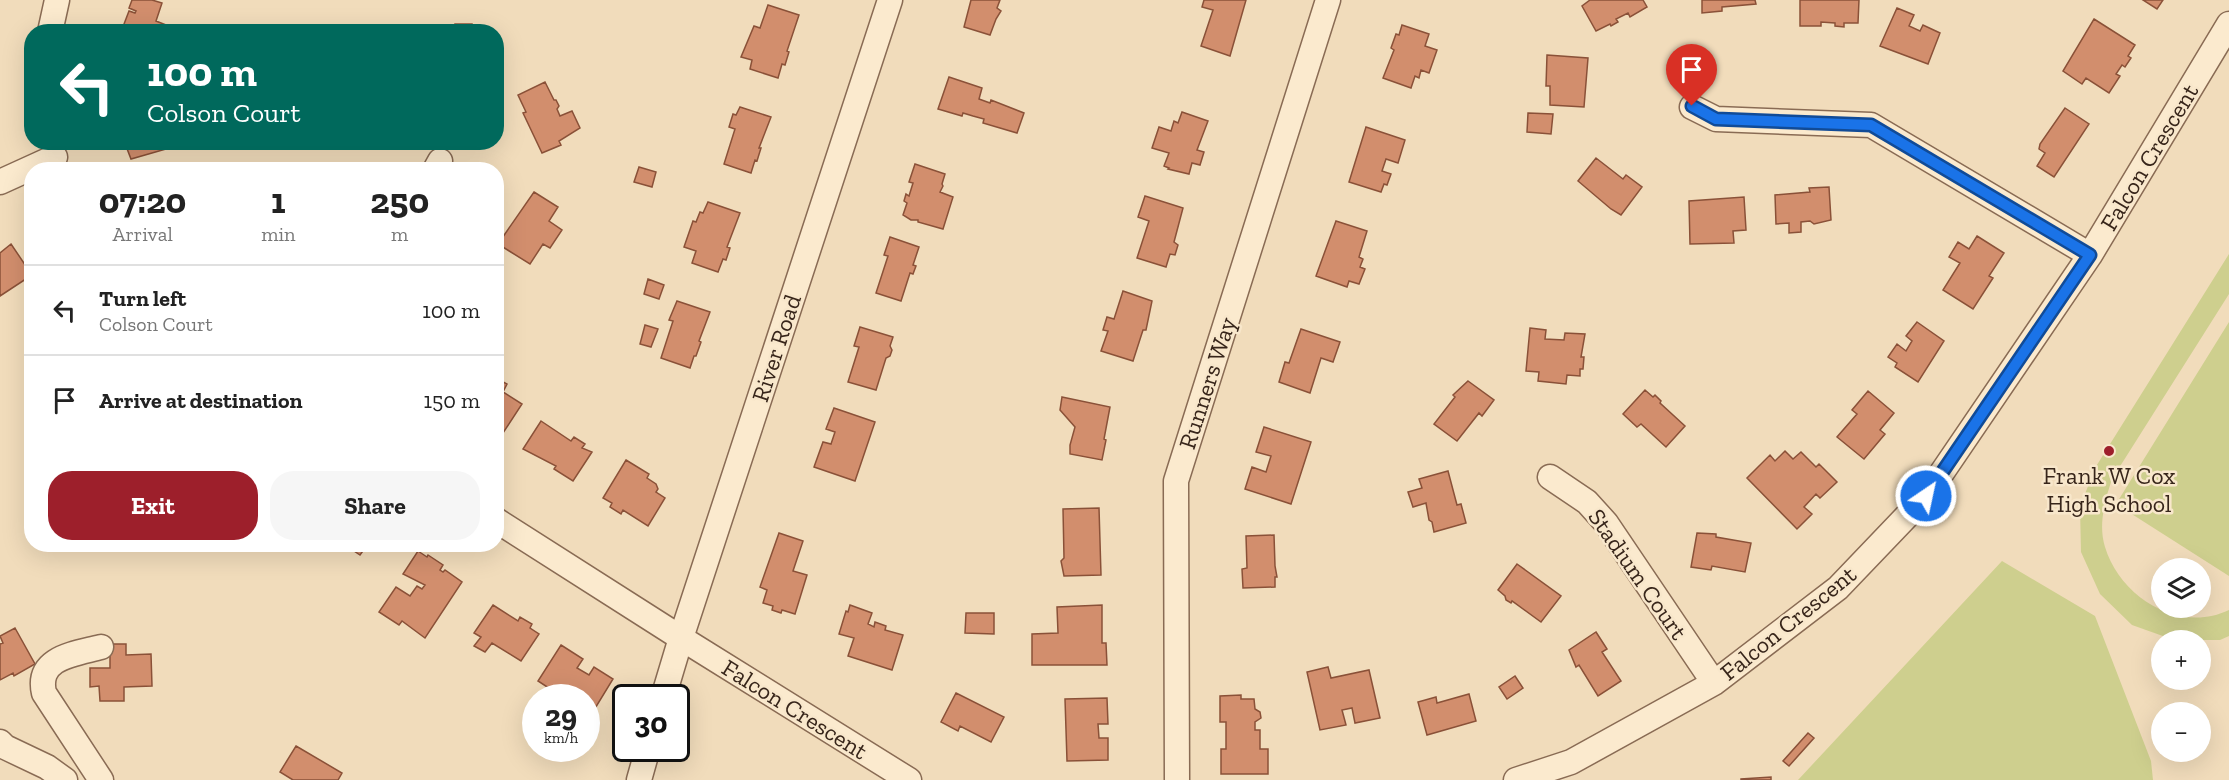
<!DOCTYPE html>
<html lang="en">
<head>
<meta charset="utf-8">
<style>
  :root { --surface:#fff; --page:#f6f6f6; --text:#222; --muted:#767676; --line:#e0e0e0; --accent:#9d1f2b }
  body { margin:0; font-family:"Zilla Slab",serif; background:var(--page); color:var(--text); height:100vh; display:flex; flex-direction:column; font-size:22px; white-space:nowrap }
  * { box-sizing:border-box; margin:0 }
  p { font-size:20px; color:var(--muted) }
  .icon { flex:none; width:33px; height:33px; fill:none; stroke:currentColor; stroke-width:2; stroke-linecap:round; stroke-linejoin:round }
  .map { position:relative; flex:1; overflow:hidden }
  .sheet { position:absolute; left:24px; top:162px; width:480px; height:390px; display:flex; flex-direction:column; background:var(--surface); border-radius:24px; box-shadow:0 6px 24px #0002 }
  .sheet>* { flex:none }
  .guide { position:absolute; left:24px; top:24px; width:480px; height:126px; border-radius:24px; box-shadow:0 6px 24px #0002; background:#00695c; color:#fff; overflow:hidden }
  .buttons { position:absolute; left:2151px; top:558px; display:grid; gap:12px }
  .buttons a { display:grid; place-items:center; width:60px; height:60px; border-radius:50%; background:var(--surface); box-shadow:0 6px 24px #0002; font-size:30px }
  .speed { position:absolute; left:522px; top:684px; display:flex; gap:12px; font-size:30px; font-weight:700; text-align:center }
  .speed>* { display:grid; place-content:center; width:78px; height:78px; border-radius:50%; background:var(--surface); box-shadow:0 6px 24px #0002; line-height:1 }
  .speed small { font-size:15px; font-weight:400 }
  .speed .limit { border:3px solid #111; border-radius:9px; background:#fff; color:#111 }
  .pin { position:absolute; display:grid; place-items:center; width:51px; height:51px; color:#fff; margin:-62px -26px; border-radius:50% 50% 50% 0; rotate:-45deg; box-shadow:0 0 6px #0007 }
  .pin .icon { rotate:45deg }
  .me { position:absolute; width:66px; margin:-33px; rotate:34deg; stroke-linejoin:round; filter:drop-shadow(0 0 4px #0008) }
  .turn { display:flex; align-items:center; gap:21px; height:126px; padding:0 24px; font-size:27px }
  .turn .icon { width:78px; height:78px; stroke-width:2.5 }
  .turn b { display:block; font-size:42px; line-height:51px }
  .eta { display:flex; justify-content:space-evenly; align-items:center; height:102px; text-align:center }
  .eta b { font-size:36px; font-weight:800; line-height:42px }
  .action { display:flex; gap:12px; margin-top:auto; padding:12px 24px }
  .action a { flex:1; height:69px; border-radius:24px; background:var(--accent); color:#fff; font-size:24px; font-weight:800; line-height:69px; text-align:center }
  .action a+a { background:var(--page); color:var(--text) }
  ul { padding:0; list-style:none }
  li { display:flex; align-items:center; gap:18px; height:90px; padding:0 24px; border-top:2px solid var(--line) }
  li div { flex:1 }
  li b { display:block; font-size:22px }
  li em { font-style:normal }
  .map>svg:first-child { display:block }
  .green { fill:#cecf8e }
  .building { fill:#d28e6d; stroke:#8a5138; stroke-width:1.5 }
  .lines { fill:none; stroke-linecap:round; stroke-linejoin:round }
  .minor-casing { stroke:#896b54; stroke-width:27 }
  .minor { stroke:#fbeace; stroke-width:24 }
  .route-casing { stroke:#114b97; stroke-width:15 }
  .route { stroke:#1a73e8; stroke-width:10 }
  .poi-dot { fill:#9d1f2b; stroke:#f8e7cb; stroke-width:2 }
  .labels { text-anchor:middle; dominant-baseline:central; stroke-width:5; stroke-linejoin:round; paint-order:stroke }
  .street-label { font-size:24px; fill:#37251a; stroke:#f8e7cb }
  .poi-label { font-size:24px; fill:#37251a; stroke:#f8e7cb }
</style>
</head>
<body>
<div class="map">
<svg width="2229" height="780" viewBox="0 0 2229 780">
  <rect width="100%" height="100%" fill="#f1dcbb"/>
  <!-- green -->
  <path class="green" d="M2229,254V294L2112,479C2105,500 2098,525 2105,547C2120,597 2179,634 2229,610V636L2220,640H2174L2132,625L2100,594L2081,552L2080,507L2095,468Z
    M2229,322V576L2116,504Z
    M2002,561L2095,616L2151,761L2153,780H1798Z"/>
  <!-- building -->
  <path class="building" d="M132,0H152L162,3L156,21L166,25L164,32H121L129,11L135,13L136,11L129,8Z
    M971,0H1000L997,8L1001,11L996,19L990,35L964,27Z
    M1204,0H1246L1230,56L1201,46L1213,10L1202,7Z
    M1590,0H1643L1647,7L1630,17L1628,13L1616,19L1618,22L1611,26L1610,24L1596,31L1582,6Z
    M1702,0H1755L1756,4L1722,7V11L1702,13Z
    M1800,0H1859L1858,23H1844V27L1835,26V23L1821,22V26H1800Z
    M2143,0H2163L2157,9Z
    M768,5L799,15L787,51L789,52L785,65L782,64L778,78L750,69L752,60L741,57L754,26L760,28Z
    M1897,8L1914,15L1909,26L1920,31L1923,25L1940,33L1928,64L1880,46Z
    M2094,19L2135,45L2128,56L2131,58L2125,67L2122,65L2116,74L2120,76L2109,93L2086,78L2082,84L2063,71Z
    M455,24H472V32H442L455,31Z
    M1402,25L1429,34L1425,46L1437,50L1429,73L1421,70L1419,78L1415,76L1411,88L1383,78L1394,50L1391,48L1396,34L1399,35Z
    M1547,55L1588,58L1584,107L1550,105V86H1546Z
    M949,77L982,88L979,99L990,103L991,100L1024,113L1017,133L983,123L984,119L973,116L963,113L962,116L938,109Z
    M545,82L554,100H556L559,106L557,109L560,116L572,111L580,128L559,141L561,145L542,153L523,113L526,112L518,95Z
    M740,107L771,117L759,148H761L757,161L755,160L751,173L724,164L735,129L729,127L733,114L736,115Z
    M2065,108L2089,124L2054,177L2037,166L2045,153L2039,149L2040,144Z
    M1182,112L1208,121L1197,150L1204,152L1200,165L1192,163L1189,174L1168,169L1169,168L1164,166L1169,153L1152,148L1159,127L1171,131L1174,121L1178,123Z
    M1528,113L1553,114L1551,134L1527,132Z
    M1366,127L1405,140L1398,163L1386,159L1382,171L1391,174L1387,185L1384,184L1381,192L1349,182Z
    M164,142L166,149L131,159L126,146L134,142Z
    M1596,158L1623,179L1626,175L1642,187L1621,215L1611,209L1578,181Z
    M915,164L945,174L942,184L943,186L940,192L953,197L943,229L918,222V220H911L903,215L907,203L904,201L906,194L909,196L913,183L909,182Z
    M639,167L656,172L652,187L634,182Z
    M1829,187L1831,220L1814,224L1810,221L1801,222V232L1789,233V223L1776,224L1775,195L1810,192L1809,188Z
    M534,192L558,207L549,221L562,230L550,248L543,244L530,264L498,244Z
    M1145,196L1183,208L1174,242L1178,245L1175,255L1170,254L1166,267L1137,258L1149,221L1138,217Z
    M1744,197L1746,230L1733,231L1734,243L1690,244L1689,201Z
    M708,202L740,213L727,247L730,248L726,260L723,259L718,272L692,263L696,251L684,247L693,221L696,222L700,212L703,213Z
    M1336,221L1367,231L1359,257L1363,259L1360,267L1365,269L1359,284L1349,281L1347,287L1316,276Z
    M1977,236L2004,253L1989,276L1993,278L1973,309L1943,290L1960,263L1949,257L1958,242L1969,249Z
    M890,237L919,247L913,265L916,266L913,274L910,273L901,301L876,293L888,256L884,255Z
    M11,244L32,275L0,296V253Z
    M648,279L664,285L659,299L644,294Z
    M1123,291L1152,301L1146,330H1143L1133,361L1101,351L1108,331L1103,330L1107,317L1114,319Z
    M677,301L710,312L699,341L701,342L696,356H694L690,368L661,358L673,321L669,320Z
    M1917,322L1944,341L1918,382L1895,367L1897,363L1888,357L1897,344L1906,351L1912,341L1906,336Z
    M645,325L658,329L651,347L640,344Z
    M860,327L893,337L890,346L892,350L890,356L886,358L876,390L848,382L859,347L854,346Z
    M1530,328L1546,330L1545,339L1564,340L1565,333L1585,334L1581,357H1584L1583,369H1580V376L1567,375L1566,384L1538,381L1539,372L1526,371Z
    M1301,329L1340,342L1333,362L1321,358L1310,393L1279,382L1285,362L1289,363Z
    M496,378L507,384L503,392L522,404L503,433L496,428Z
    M1468,381L1494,400L1482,416L1479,413L1457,441L1434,424L1455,397L1453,395Z
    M1645,390L1653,397L1655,395L1661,401L1660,403L1685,426L1666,447L1641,424L1637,427L1623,414Z
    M1868,391L1894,413L1880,430L1885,434L1864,459L1837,437L1857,414L1852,410Z
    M1062,397L1110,407L1104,439L1106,440L1102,460L1070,454V445L1075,427L1060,410Z
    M834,408L875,422L855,481L814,467L823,442L831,444L835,432L826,429Z
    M541,421L571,441L574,437L585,444L582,448L592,452L573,481L554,469L556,466L523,449Z
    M1264,427L1311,442L1291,504L1245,489L1252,467L1266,472L1271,456L1256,452Z
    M1785,451L1793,459L1801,452L1816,467L1819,464L1837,482L1820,498L1816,494L1804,507L1812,514L1797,529L1747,478L1770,455L1775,461Z
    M626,460L649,474L647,478L656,484L658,489L656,492L665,498L648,526L623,510L621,514L610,507L612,503L603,498Z
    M1448,471L1457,505L1461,504L1466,523L1434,532L1432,522L1429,520L1426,503L1413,507L1408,492L1422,488L1419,479Z
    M1099,508L1101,575L1064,576L1061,561L1064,558L1063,509Z
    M779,533L803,541L793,571L807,575L795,614L782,610L781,613L772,610L773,606L763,603L767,590L760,587Z
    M1697,533L1716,534V537L1751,543L1745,572L1712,566L1711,570L1691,567Z
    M1274,535L1275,566L1277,577H1275V587L1243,588L1242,569L1247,568L1246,536Z
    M340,544H368L360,555L345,545Z
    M418,551L427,557L428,555L443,565L440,570L443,572L445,570L462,582L425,638L402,621L399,625L379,612L396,587L410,596L417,586L422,589L425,585L403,574Z
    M1517,564L1561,596L1541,622L1512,601L1511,603L1506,600L1505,596L1498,590Z
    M493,605L518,621L520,617L532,624L530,628L539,634L521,661L492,643L485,652L474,646L481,637L474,633Z
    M850,605L872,613L868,624L874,627L875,622L886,626L885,630L903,635L892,670L848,656L854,638L839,634L846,611L848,612Z
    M1102,605V643H1106L1107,665H1032V634L1058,633L1057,607Z
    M966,613H994V634L965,633Z
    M15,628L35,664L14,676L13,673L0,680V644L3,643L0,636Z
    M1596,632L1607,649L1602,652L1621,681L1598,696L1579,665L1576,667L1569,650Z
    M110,644H126V655L151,654L152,686L124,687V701H100L99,686L90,687V668H110Z
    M561,645L583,659L577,668L589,675L594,667L613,679L591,715L586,712V698H564L538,681Z
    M1328,667L1331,678L1369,670L1380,718L1355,723L1352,708L1342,710L1346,725L1320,730L1307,672Z
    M1515,676L1523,688L1507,699L1499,687Z
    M956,693L1004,717L991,742L960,726L958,731L941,722Z
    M1469,694L1476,721L1427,735L1418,702L1436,697L1437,703Z
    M1241,695V699H1254L1255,709L1260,712L1261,718L1255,722V730H1260V749H1268V774H1221V749H1226V722H1220V696Z
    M1107,698L1108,724H1098L1099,738H1108V760L1067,761L1065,699Z
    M1808,733L1814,738L1789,766L1783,761Z
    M296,746L342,773L338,780H293L280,772Z
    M1771,777V780H1741V779Z"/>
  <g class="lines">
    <!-- minor casing -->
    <g class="minor-casing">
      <path id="minor" d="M50,32L57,0
        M1692,107L1716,119L1871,125L2090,255
        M435,170L440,161
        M0,182L55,157
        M1550,477L1587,502L1606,523L1714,683
        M496,520L681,638L909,780
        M101,647C75,654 36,657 44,693L101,780
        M663,698L681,638L890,0
        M0,742L5,747L47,767L65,780
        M639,780L648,748
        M1177,780L1176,481L1328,0
        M1516,780L1571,762L1714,683L1838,588L1926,496L2090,255L2229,24"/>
    </g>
    <!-- minor -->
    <use href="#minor" class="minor"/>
  </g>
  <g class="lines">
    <!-- route casing -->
    <g class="route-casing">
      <path id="route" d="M1692,106L1716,119L1871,125L2090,255L1926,496"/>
    </g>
    <!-- route -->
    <use href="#route" class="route"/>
  </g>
  <!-- markers -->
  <circle class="poi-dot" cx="2109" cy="451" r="6"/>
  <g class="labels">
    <!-- street labels -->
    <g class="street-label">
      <text transform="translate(2149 157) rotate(-59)">Falcon Crescent</text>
      <text transform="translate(776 348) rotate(-72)">River Road</text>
      <text transform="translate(1207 383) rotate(-72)">Runners Way</text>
      <text transform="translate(1638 574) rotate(55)">Stadium Court</text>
      <text transform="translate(1788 623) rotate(-39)">Falcon Crescent</text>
      <text transform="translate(795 709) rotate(32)">Falcon Crescent</text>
    </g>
    <!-- poi labels -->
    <g class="poi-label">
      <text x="2109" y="475">Frank W Cox<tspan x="2109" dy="28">High School</tspan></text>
    </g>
  </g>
</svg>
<div class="buttons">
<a><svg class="icon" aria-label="layers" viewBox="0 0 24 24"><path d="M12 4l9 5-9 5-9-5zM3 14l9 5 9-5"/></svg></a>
<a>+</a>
<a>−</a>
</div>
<div class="speed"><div>29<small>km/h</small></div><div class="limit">30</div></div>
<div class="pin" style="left:1692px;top:106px;background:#d93025"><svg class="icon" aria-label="arrive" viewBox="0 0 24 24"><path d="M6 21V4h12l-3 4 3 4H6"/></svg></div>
<svg class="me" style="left:1926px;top:496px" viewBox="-20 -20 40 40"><circle r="17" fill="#1a73e8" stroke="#fff" stroke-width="3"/><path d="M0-11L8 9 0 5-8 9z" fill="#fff"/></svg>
<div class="guide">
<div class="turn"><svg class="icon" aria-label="left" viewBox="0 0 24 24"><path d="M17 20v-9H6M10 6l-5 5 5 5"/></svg><div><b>100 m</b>Colson Court</div></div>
</div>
<section class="sheet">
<div class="eta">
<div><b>07:20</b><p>Arrival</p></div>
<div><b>1</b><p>min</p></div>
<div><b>250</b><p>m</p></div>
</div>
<ul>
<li><svg class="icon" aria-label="left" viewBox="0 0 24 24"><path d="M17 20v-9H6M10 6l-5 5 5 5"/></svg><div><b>Turn left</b><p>Colson Court</p></div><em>100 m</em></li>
<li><svg class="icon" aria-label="arrive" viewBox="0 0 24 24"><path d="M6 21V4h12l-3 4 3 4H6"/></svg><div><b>Arrive at destination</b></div><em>150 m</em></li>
</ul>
<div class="action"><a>Exit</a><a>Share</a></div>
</section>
</div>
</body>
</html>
